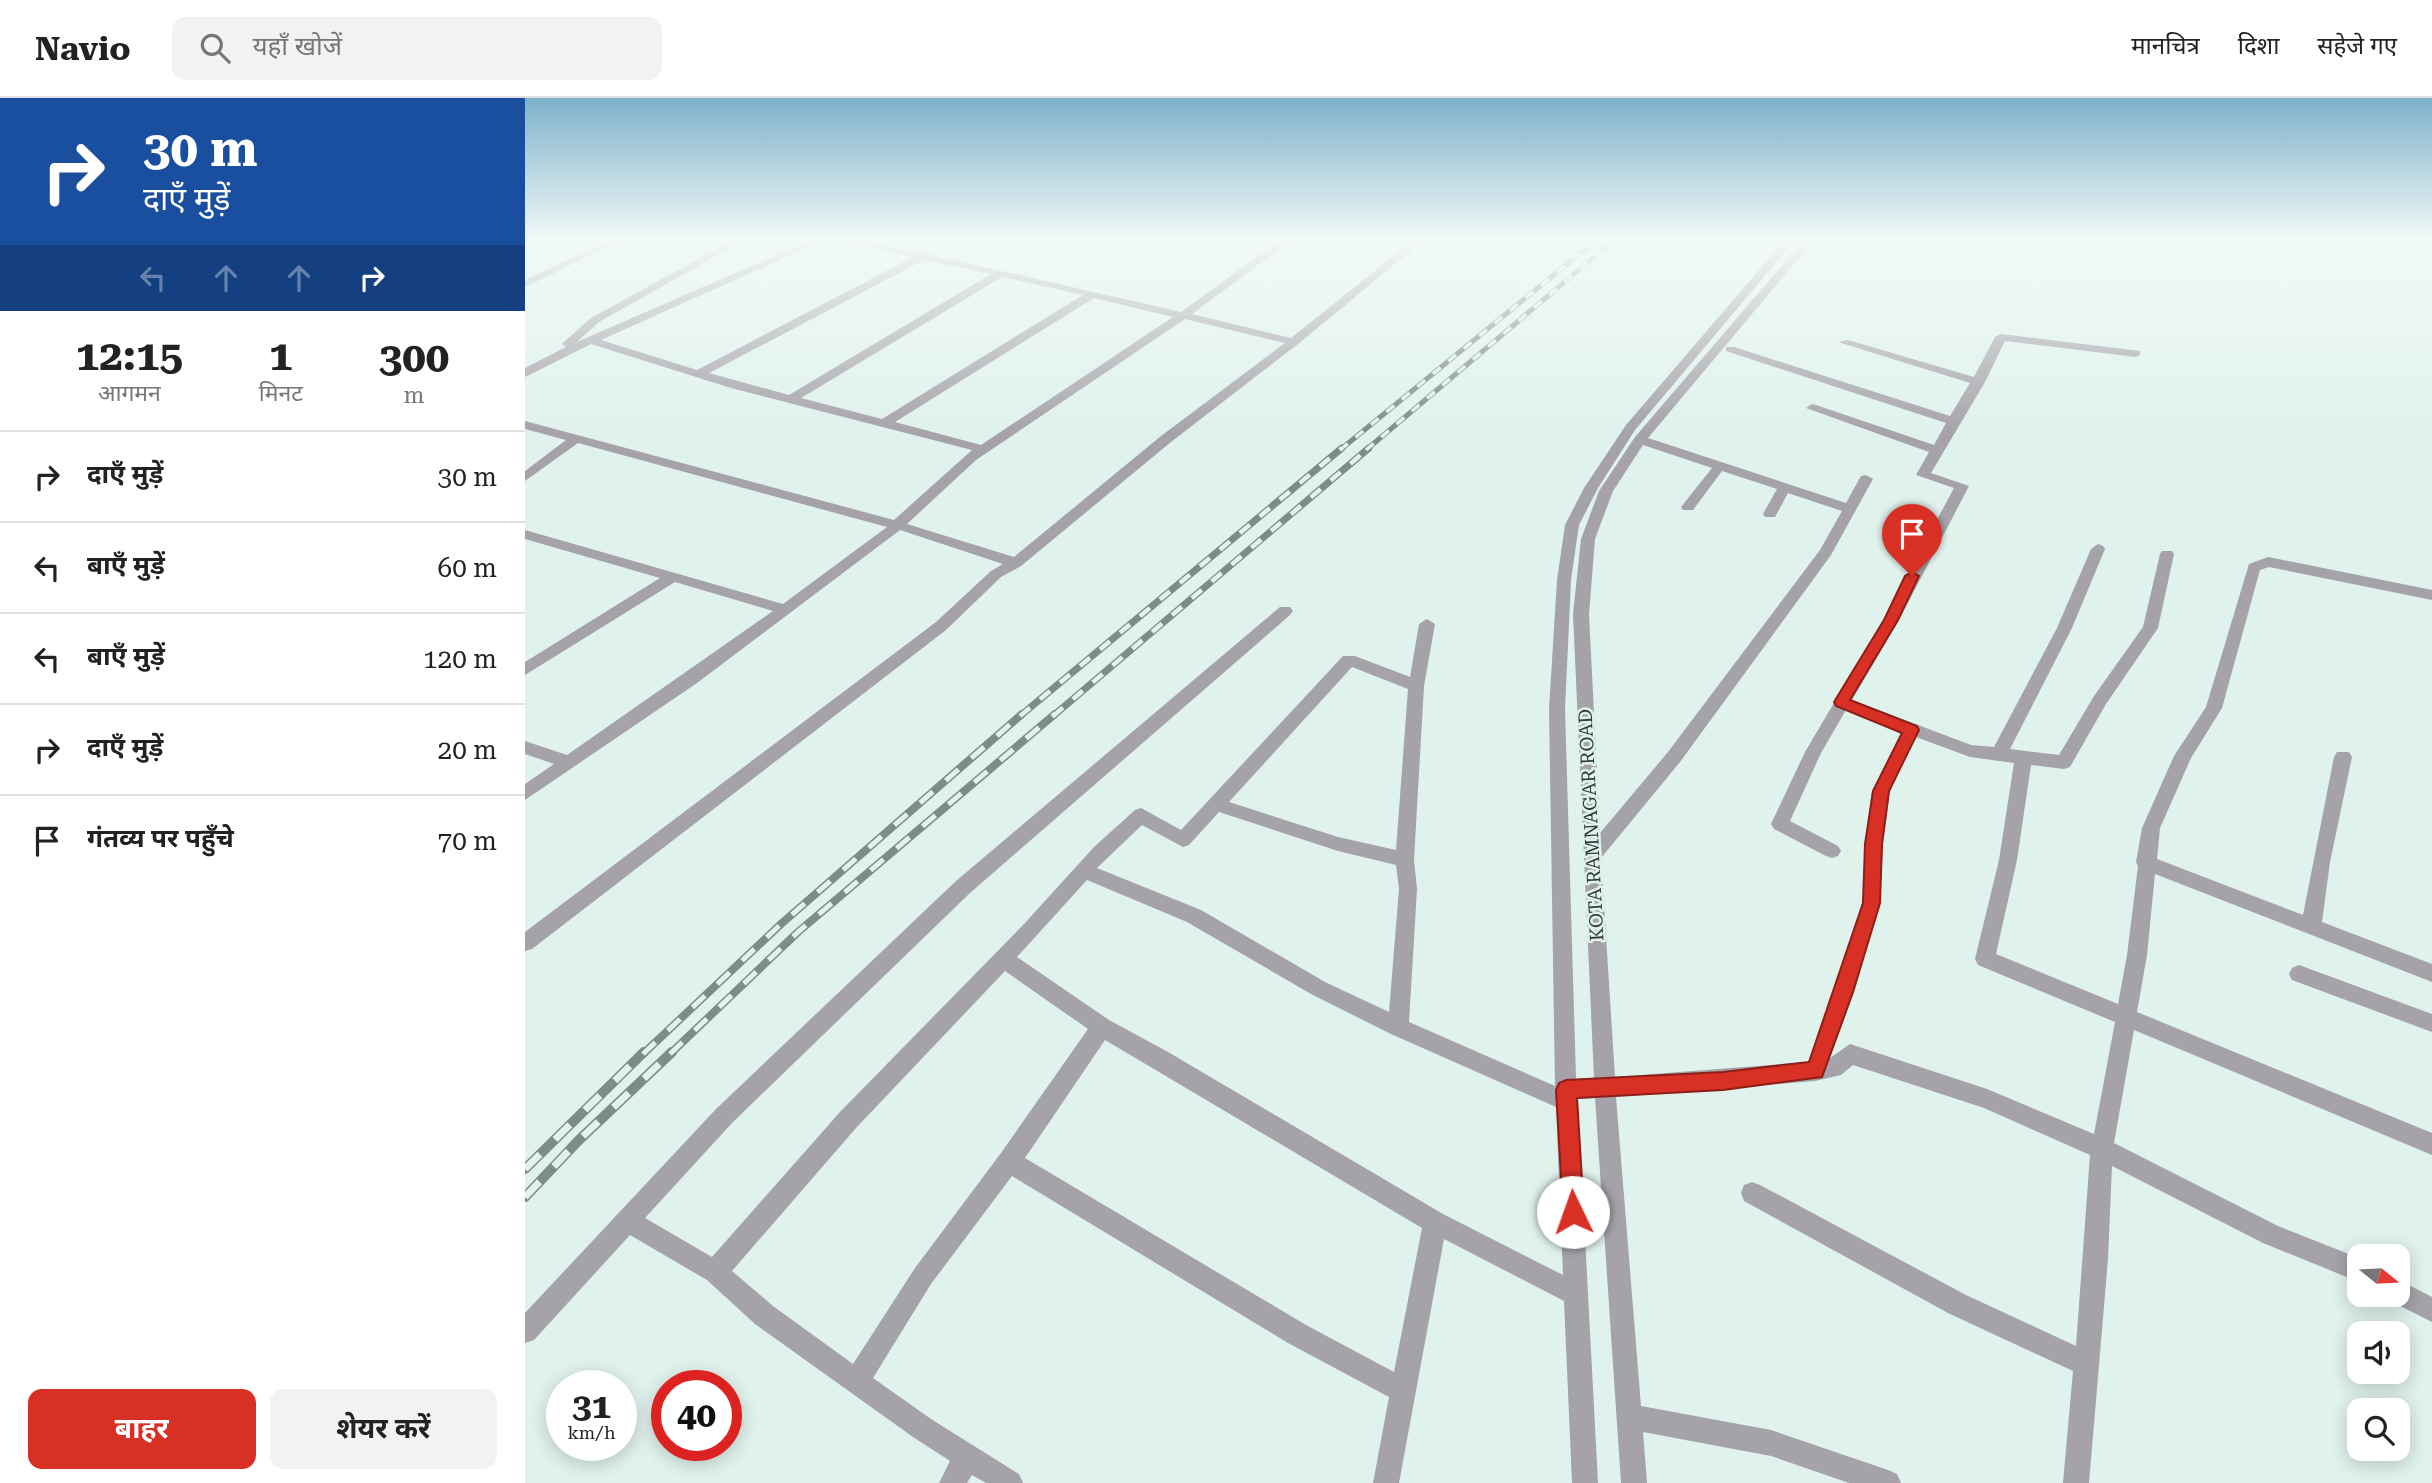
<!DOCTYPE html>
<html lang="hi">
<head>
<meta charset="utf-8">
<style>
  :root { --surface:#fff; --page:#f2f2f2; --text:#222; --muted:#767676; --line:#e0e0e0; --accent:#d93025 }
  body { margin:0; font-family:"Roboto Serif","Noto Sans Devanagari",serif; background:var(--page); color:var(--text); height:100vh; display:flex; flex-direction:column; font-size:26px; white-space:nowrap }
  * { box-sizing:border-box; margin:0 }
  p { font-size:23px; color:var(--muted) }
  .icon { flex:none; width:38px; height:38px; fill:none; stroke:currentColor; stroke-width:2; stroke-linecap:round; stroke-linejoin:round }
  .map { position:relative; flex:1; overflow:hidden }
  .side { display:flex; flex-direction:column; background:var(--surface); width:525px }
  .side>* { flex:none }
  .banner { background:#1a4fa0; color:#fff; overflow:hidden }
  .needle { width:46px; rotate:108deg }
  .controls { position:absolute; left:1822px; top:1146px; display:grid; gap:14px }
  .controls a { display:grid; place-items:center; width:63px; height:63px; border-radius:14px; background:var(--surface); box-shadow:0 4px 18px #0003; font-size:35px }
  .speed { position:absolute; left:21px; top:1272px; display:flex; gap:14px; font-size:35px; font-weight:700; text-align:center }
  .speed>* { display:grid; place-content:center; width:91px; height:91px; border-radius:50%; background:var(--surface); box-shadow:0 4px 18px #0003; line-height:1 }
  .speed small { font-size:18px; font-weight:400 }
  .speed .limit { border:10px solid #d22; background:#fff; color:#111 }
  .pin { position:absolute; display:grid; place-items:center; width:60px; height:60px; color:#fff; margin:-72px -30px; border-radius:50% 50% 50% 0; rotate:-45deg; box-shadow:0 0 7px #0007 }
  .pin .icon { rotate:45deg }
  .me { position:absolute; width:77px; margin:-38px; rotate:357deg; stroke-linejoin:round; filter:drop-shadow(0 0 5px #0008) }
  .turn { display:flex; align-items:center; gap:24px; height:147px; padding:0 28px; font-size:32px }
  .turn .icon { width:91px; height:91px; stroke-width:2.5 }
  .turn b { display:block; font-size:49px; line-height:60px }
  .lanes { display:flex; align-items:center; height:66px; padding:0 28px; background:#0003; justify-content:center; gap:35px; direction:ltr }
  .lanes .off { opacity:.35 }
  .eta { display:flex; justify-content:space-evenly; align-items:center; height:119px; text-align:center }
  .eta b { font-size:42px; font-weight:700; line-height:49px }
  .action { display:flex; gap:14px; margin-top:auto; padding:14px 28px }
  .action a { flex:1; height:80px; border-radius:14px; background:var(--accent); color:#fff; font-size:28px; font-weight:700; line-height:80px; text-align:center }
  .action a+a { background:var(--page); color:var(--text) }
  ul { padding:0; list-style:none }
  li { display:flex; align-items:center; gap:21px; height:91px; padding:0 28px; border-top:2px solid var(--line) }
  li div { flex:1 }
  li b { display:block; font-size:26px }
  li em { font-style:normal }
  header { display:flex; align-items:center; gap:42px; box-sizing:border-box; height:98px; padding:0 35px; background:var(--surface); border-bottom:2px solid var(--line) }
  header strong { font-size:33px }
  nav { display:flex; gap:38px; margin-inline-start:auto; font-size:24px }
  .search { width:490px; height:63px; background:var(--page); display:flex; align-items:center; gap:18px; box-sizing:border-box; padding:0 24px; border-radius:14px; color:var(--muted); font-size:26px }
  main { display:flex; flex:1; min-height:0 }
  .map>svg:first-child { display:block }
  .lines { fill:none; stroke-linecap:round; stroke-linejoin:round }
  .minor { fill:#a5a2a9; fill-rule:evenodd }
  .rail-far3-casing { stroke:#7e8b86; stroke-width:5 }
  .rail-far2-casing { stroke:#7e8b86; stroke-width:7 }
  .rail-far1-casing { stroke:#7e8b86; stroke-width:8 }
  .rail-casing { stroke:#7e8b86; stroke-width:10 }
  .rail-far3 { stroke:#e0f2ec; stroke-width:3.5; stroke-dasharray:10; stroke-linecap:butt }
  .rail-far2 { stroke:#e0f2ec; stroke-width:4.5; stroke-dasharray:13; stroke-linecap:butt }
  .rail-far1 { stroke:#e0f2ec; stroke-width:5; stroke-dasharray:17; stroke-linecap:butt }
  .rail { stroke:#e0f2ec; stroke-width:7; stroke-dasharray:21; stroke-linecap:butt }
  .route { fill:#d93025; stroke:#8d1f18; stroke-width:2 }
  .labels { text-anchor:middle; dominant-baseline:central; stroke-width:5; stroke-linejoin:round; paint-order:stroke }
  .street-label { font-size:19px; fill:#333b38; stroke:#e0f2ec }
</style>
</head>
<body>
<header>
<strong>Navio</strong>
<div class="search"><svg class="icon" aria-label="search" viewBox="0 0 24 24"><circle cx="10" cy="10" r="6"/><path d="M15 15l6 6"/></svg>यहाँ खोजें</div>
<nav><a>मानचित्र</a><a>दिशा</a><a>सहेजे गए</a></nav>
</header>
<main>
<section class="side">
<div class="banner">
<div class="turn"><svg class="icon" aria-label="right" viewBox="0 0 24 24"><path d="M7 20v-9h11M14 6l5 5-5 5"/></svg><div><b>30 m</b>दाएँ मुड़ें</div></div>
<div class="lanes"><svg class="icon off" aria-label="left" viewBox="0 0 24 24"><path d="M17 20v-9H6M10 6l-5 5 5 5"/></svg><svg class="icon off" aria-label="ahead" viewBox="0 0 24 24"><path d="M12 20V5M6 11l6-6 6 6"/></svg><svg class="icon off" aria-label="ahead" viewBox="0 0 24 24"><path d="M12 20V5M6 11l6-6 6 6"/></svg><svg class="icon" aria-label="right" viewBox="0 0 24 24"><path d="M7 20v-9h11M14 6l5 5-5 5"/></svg></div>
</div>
<div class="eta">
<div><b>12:15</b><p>आगमन</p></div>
<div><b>1</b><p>मिनट</p></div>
<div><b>300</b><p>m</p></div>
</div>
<ul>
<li><svg class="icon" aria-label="right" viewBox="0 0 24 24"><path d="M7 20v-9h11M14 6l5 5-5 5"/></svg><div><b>दाएँ मुड़ें</b></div><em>30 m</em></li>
<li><svg class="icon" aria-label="left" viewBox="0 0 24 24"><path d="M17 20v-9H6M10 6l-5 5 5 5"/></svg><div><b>बाएँ मुड़ें</b></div><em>60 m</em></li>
<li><svg class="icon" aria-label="left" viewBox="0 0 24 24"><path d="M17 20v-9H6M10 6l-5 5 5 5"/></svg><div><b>बाएँ मुड़ें</b></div><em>120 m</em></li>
<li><svg class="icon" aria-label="right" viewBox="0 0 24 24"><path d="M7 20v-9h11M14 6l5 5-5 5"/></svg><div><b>दाएँ मुड़ें</b></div><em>20 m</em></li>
<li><svg class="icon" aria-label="arrive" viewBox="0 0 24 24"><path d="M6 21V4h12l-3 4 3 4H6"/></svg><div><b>गंतव्य पर पहुँचे</b></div><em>70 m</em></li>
</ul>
<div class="action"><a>बाहर</a><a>शेयर करें</a></div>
</section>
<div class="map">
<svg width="1907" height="1385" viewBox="0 0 1907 1385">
  <rect width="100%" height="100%" fill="#e0f2ec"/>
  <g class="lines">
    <!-- minor -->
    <path class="minor" d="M83,143H95L0,189V182Z
      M206,143H218L74,224L52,244L284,143H297L76,242L172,272L388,159L323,145L322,143H340L398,155L656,214L754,143H765L667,216L766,240L887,143H898L773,246L646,344L496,468L476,479L421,532L7,851L0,853V834L411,524L466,473L478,466L375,432L172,585L0,702V686L29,666L0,656V643L42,657L248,513L150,484L0,577V564L135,480L0,441V432L258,506L362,429L53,345L0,383V373L41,342L0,331V323L369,422L447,352L206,290L66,246L0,279V270L41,249L37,246L39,244L66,220ZM399,162L466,176L264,297L184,275ZM477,179L558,197L357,321L276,300ZM569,200L648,219L456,347L370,324ZM660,221L760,245L636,338L489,459L382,426L451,362Z
      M1259,143H1269L1110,332L1073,390L1054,427L1046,482L1040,611L1051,981L1069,980L1048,516L1056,441L1074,393L1110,339L1278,143H1288L1123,340L1321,405L1336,378L1341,377L1348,381L1306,457L1155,664L1076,760L1090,979L1283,964L1309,894L1337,805L1340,746L1347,693L1377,634L1321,612L1296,655L1265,723L1313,748L1316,753L1313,758L1307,760L1301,758L1249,731L1246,726L1280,654L1358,522L1429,390L1391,377L1404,354L1281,310L1287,306L1291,307L1409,347L1421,325L1201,253V249H1209L1425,318L1445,285L1313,244L1323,242L1449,279L1470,239L1476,236L1615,253V257L1611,259L1480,243L1460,284L1406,375L1444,388L1374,522L1327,602L1446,647L1469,649L1532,530L1566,451L1573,446L1578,448L1580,451L1547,530L1485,651L1534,657L1569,598L1618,529L1635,456L1637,453H1647L1649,456L1633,530L1581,606L1545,669L1539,671L1506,667L1492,762L1471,856L1593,906L1602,857L1613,768L1611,764L1617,730L1649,658L1681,609L1724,466L1743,459L1907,492V502L1744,469L1735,472L1697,610L1666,660L1635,730L1632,761L1778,817L1809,659L1812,654H1824L1827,659L1805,764L1797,824L1907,866V884L1630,776L1622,857L1612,914L1907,1035V1057L1609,932L1589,1045L1753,1128L1834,1160V1184L1738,1145L1587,1068L1583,1161L1564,1385H1538L1548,1273L1423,1215L1219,1103L1216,1095L1219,1087L1227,1084L1235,1087L1441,1197L1551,1248L1565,1057L1459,1010L1328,967L1316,977L1290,983L1091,999L1116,1308L1246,1332L1363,1372L1372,1376L1376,1385H1324L1246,1358L1118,1334L1122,1385H1096L1070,1000L1053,1001V1007L1073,1385H1047L1039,1203L919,1141L874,1385H848L864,1299L763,1245L487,1078L406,1186L348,1280L406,1321L494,1376L498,1385H461L447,1377L442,1385H414L425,1363L388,1339L230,1226L182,1182L105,1137L9,1242L0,1245V1215L191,1011L431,783L755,509H765L768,513L765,517L445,795L207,1025L120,1120L187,1159L315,1014L499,826L569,749L610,712L616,710L656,732L818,558H830L885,579L894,526L902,521L910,526L899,588L889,762L892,791L884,924L1030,988L1024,611L1032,482L1040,427L1059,390L1101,327ZM1118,347L1187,370L1156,409L1158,412H1168L1197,373L1252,391L1238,416L1240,419H1250L1263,395L1317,413L1295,452L1143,654L1075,735L1064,516L1070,441L1088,393ZM827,569L883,591L871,752L813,739L704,704ZM1391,639L1445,659L1489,665L1474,762L1450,861L1453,867L1590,924L1569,1036L1462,991L1325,946L1305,960L1329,894L1355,805L1358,746L1365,693ZM694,714L813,753L871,767L874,791L864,914L800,884L676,812L572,770L617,727L658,749L664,747ZM562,782L662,824L786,896L866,936L1031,1009L1038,1177L918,1116L643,954L584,922L492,859ZM480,873L563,931L476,1055L390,1170L328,1266L248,1208L207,1173L331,1030ZM580,942L897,1130L869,1274L781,1227L500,1060Z
      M1774,867L1907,916V934L1767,882L1764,876L1767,870Z
      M1872,1181L1907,1199V1224L1863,1202L1862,1197H1872Z"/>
    <!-- rail-far3 casing -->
    <g class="rail-far3-casing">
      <path id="rail-far3" d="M815,352L1070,143
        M841,352L1088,143"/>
    </g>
    <!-- rail-far2 casing -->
    <g class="rail-far2-casing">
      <path id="rail-far2" d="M495,618L817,350
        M528,618L844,350"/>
    </g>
    <!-- rail-far1 casing -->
    <g class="rail-far1-casing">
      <path id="rail-far1" d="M118,956L256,826L497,616
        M145,956L273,834L530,616"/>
    </g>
    <!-- rail casing -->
    <g class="rail-casing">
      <path id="rail" d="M0,1071L119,954
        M0,1099L54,1042L147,954"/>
    </g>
    <!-- rail-far3 -->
    <use href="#rail-far3" class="rail-far3"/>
    <!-- rail-far2 -->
    <use href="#rail-far2" class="rail-far2"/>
    <!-- rail-far1 -->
    <use href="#rail-far1" class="rail-far1"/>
    <!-- rail -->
    <use href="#rail" class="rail"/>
  </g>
  <!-- sky -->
  <linearGradient id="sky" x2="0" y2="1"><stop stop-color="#7fb1cb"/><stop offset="0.42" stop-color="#f1f9f6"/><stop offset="1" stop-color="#f1f9f6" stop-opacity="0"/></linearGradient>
  <rect width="1907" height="337" fill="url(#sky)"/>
  <!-- route -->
  <path class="route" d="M1387,474L1394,478L1373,522L1325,602L1392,628L1394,632L1364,693L1357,746L1355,805L1328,894L1297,979L1198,992L1052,1000L1059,1114L1056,1122L1048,1125L1041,1122L1038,1114L1031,992L1034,985L1041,982L1198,974L1284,964L1338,805L1340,746L1348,693L1377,635L1311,608L1309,604L1359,522L1380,478Z"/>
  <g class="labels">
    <!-- street labels -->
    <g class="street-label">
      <text transform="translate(1066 727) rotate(-93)">KOTA RAMNAGAR ROAD</text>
    </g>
  </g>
</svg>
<div class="controls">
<a><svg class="needle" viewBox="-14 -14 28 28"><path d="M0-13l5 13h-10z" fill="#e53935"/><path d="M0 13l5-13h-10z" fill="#767676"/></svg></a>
<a><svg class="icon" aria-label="sound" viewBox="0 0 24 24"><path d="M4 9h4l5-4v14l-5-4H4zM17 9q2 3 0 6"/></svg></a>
<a><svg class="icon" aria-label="search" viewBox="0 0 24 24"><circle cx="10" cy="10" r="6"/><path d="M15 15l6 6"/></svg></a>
</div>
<div class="speed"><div>31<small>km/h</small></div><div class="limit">40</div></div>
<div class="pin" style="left:1387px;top:478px;background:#d93025"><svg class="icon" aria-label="arrive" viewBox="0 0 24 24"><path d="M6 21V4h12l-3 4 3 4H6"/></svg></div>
<svg class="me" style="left:1048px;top:1114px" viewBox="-20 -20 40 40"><circle r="19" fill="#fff"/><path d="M0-13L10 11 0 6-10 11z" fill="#d93025"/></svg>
</div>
</main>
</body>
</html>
